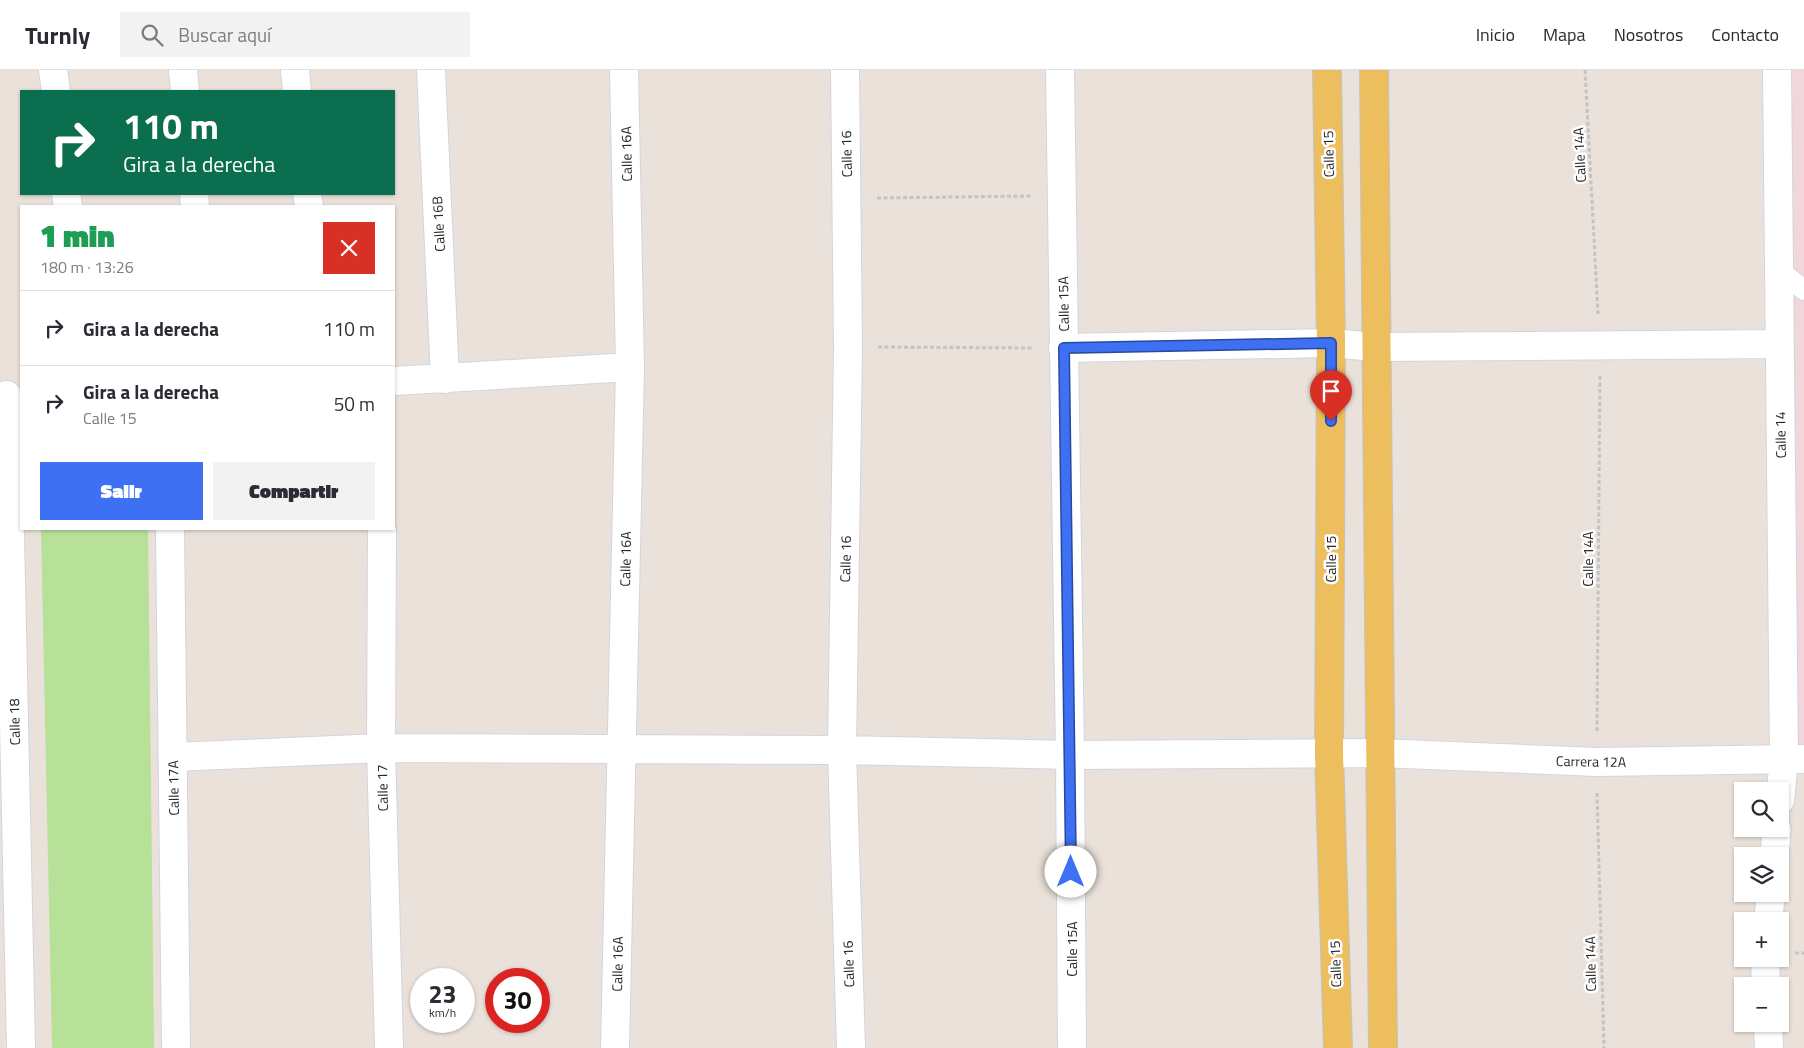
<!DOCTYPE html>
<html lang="es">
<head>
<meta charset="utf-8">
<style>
  :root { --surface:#fff; --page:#f2f2f3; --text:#2b2b33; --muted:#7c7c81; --line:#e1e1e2; --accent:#3e70f4 }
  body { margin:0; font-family:"Titillium Web",sans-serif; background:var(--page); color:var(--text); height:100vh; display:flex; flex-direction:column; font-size:19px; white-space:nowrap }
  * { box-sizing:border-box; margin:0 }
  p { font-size:16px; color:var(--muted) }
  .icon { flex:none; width:28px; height:28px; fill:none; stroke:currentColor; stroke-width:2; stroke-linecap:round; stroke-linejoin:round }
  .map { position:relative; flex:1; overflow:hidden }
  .details { position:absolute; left:20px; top:135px; width:375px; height:325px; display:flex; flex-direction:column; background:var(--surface); border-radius:0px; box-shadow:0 1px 4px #0004 }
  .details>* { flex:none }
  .top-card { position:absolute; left:20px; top:20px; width:375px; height:105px; border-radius:0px; box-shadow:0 1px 4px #0004; background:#0b6e4f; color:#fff; overflow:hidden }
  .buttons { position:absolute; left:1734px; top:712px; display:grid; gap:10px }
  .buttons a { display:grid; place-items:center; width:55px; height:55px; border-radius:0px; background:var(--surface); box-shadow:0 1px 4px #0004; font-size:25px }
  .speed { position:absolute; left:410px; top:898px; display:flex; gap:10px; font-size:25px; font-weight:700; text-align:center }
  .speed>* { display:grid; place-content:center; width:65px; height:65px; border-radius:50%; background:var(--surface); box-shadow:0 1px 4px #0004; line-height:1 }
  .speed small { font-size:12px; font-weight:400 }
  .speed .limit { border:8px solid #d22; background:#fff; color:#111 }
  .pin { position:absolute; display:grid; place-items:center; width:42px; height:42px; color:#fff; margin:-51px -21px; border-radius:50% 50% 50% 0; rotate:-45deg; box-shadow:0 0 5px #0007 }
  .pin .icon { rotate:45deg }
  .me { position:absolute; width:55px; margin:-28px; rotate:0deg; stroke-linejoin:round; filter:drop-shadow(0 0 4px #0008) }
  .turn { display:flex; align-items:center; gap:18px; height:105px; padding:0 20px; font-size:22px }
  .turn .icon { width:65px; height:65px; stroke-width:2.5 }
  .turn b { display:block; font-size:35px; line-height:42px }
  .round { display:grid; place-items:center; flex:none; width:52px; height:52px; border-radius:0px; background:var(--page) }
  .head { display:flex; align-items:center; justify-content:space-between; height:85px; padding:0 20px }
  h1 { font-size:30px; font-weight:800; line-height:38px; color:#1e9e55 }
  .action { display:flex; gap:10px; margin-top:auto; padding:10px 20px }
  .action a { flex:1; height:58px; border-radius:0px; background:var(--accent); color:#fff; font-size:20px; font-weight:800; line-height:58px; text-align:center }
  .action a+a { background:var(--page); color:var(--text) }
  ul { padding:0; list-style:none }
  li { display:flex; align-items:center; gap:15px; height:75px; padding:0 20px; border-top:1px solid var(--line) }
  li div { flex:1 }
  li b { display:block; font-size:19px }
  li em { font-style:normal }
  header { display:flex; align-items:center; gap:30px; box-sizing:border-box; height:70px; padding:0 25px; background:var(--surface); border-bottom:1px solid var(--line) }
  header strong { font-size:24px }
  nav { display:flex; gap:28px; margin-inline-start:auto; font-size:18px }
  .search { width:350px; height:45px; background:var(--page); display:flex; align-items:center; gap:12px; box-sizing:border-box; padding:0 18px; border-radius:0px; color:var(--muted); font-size:19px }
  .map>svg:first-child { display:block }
  .medical { fill:#f1d7db }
  .green { fill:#b7e098 }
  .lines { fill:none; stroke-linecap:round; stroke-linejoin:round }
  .lane-casing { stroke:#d0d5e1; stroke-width:22 }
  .street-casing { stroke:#d0d5e1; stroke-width:30 }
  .primary-casing { stroke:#c3c3c3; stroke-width:30 }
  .path { stroke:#c3c3c3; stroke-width:3; stroke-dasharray:4 2.5; stroke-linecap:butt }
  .lane { stroke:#fff; stroke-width:20 }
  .street { stroke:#fff; stroke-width:28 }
  .primary { stroke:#ecbe5e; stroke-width:28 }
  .route-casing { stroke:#28499f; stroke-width:12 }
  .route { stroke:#3e70f4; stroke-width:9 }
  .labels { text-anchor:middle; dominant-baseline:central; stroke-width:5; stroke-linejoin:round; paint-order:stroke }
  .street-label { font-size:14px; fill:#282828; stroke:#fff }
</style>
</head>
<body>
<header>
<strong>Turnly</strong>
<div class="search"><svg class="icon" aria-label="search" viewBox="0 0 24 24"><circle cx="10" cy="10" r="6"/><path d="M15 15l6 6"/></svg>Buscar aquí</div>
<nav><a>Inicio</a><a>Mapa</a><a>Nosotros</a><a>Contacto</a></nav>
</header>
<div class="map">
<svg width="1804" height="978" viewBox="0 0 1804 978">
  <rect width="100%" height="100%" fill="#eae2da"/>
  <!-- medical -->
  <path class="medical" d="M1777,0H1804V688L1784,689Z"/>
  <!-- green -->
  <path class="green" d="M41,459H148L154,978H52Z"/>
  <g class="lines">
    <!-- lane casing -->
    <g class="lane-casing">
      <path id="lane" d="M1780,201L1804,220"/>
    </g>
    <!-- street casing -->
    <g class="street-casing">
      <path id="street" d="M53,0L56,21
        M183,0L185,21
        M295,0L297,21
        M431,0L445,309
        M845,0L848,277L842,680L851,978
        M1060,0L1070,685L1072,978
        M1777,0L1784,689L1780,730
        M66,124L68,136
        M194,124L195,136
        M307,124L309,136
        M1063,278L1331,273L1375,277L1779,274
        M394,311L630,297
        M7,325L21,978
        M170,459L176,978
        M382,459L381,678L389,978
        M173,687L381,678L842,680L1070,685L1379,683L1597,692L1804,689
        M1774,786L1777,759
        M1768,851L1771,824
        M1765,889L1766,916
        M1768,954L1769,978
        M615,978L630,297L624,0"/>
    </g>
    <!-- primary casing -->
    <g class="primary-casing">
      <path id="primary" d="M1327,0L1331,273L1329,684L1338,978
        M1374,0L1383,978"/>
    </g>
    <!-- path -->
    <path class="path" d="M1585,0L1598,244
      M877,128L1031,126
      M878,277L1034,278
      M1597,661L1600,305
      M1597,723L1604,978
      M1795,883H1804"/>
    <!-- lane -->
    <use href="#lane" class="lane"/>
    <!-- street -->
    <use href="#street" class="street"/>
    <!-- primary -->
    <use href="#primary" class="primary"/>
  </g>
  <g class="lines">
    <!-- route casing -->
    <g class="route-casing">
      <path id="route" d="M1071,802L1064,278L1331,273V351"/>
    </g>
    <!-- route -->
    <use href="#route" class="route"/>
  </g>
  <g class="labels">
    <!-- street labels -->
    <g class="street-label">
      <text transform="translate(626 84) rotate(-91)">Calle 16A</text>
      <text transform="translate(846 84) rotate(-91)">Calle 16</text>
      <text transform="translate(1328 84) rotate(-91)">Calle 15</text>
      <text transform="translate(1579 85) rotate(-93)">Calle 14A</text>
      <text transform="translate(438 154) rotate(-93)">Calle 16B</text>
      <text transform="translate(1063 234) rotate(-91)">Calle 15A</text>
      <text transform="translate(1780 365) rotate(-91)">Calle 14</text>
      <text transform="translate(625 489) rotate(-89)">Calle 16A</text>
      <text transform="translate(845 489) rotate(-89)">Calle 16</text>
      <text transform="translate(1330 489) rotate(-90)">Calle 15</text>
      <text transform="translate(1587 489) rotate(-90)">Calle 14A</text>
      <text transform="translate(14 652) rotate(-91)">Calle 18</text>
      <text transform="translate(1591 691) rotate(1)">Carrera 12A</text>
      <text transform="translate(173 718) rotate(-91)">Calle 17A</text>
      <text transform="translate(382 718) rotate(-91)">Calle 17</text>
      <text transform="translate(1071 879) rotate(-90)">Calle 15A</text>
      <text transform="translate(617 894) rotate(-89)">Calle 16A</text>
      <text transform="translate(848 894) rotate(-92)">Calle 16</text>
      <text transform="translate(1335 894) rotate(-92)">Calle 15</text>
      <text transform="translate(1590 894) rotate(-91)">Calle 14A</text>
    </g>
  </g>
</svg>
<div class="buttons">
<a><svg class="icon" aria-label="search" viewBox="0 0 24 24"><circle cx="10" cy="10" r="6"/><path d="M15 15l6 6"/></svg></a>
<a><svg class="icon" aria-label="layers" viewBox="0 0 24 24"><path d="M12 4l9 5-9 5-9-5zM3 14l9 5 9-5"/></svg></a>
<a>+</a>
<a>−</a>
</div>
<div class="speed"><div>23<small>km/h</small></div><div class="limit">30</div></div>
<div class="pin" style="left:1331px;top:351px;background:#d93025"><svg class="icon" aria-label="arrive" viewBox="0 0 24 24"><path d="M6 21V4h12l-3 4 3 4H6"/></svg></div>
<svg class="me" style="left:1071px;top:802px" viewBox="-20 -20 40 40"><circle r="19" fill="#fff"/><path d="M0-13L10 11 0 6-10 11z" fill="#3e70f4"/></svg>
<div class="top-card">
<div class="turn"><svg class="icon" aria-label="right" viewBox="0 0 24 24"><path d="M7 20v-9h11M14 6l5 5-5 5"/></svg><div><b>110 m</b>Gira a la derecha</div></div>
</div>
<section class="details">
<div class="head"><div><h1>1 min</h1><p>180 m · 13:26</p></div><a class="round" style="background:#d93025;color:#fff"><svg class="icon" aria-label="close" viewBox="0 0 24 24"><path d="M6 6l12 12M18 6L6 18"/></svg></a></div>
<ul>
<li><svg class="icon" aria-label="right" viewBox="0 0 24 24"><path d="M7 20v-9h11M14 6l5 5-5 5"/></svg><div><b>Gira a la derecha</b></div><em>110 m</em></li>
<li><svg class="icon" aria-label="right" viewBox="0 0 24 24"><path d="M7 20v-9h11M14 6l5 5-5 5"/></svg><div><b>Gira a la derecha</b><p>Calle 15</p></div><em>50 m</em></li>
</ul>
<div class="action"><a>Salir</a><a>Compartir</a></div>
</section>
</div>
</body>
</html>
